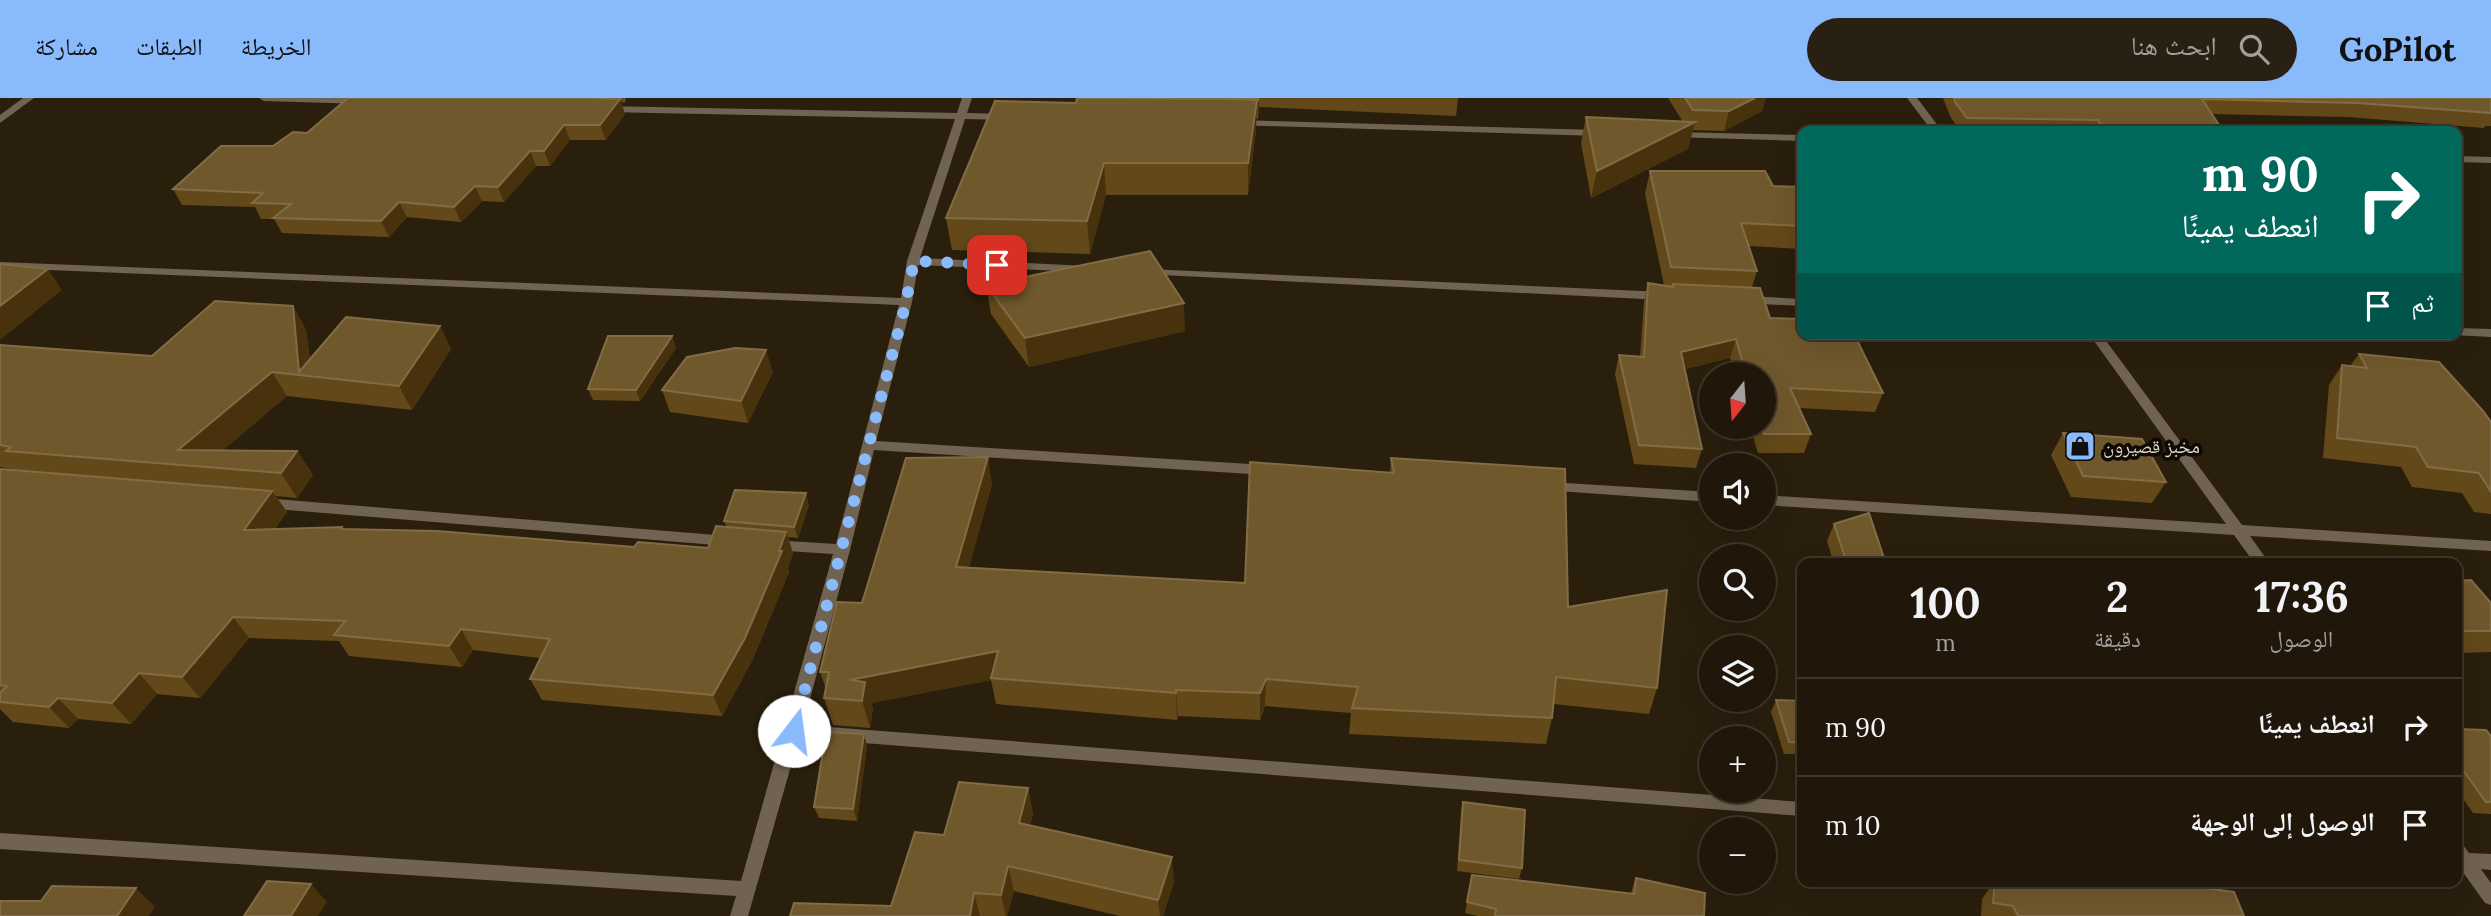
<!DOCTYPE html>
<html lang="ar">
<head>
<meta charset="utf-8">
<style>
  :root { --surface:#20170a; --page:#282013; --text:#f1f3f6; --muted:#a29f9c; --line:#3d362b; --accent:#89bafc }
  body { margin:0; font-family:Lora,"Noto Naskh Arabic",serif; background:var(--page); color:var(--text); direction:rtl; height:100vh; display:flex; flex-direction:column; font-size:26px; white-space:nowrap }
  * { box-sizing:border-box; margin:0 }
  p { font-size:23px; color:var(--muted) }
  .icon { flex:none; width:38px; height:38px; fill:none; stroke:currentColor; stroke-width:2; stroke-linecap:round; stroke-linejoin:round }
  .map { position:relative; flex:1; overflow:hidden; direction:ltr }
  .side { position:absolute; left:1797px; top:460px; width:665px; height:329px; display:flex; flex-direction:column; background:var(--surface); border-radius:14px; box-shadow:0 7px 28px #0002,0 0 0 2px var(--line); direction:rtl }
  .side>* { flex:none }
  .top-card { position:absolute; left:1797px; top:28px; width:665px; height:214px; border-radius:14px; box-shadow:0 7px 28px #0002,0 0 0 2px var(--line); direction:rtl; background:#00695c; color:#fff; overflow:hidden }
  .needle { width:46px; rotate:197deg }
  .tools { position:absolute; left:1699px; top:264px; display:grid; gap:14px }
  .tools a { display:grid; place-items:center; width:77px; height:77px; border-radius:50%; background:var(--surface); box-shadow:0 7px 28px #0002,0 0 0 2px var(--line); font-size:35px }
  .pin { position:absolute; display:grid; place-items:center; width:60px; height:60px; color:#fff; margin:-30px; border-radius:14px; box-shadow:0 4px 10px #0006 }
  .me { position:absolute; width:77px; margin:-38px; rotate:15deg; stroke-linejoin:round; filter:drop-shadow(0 0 5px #0008) }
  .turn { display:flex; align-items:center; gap:24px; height:147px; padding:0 28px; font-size:32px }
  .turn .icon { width:91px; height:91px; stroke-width:2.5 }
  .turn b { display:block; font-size:49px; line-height:60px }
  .then { display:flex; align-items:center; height:66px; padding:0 28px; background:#0003; gap:14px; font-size:26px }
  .eta { display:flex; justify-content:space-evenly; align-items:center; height:119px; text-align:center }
  .eta b { font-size:42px; font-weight:700; line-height:49px }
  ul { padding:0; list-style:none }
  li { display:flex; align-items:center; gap:21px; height:98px; padding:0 28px; border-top:2px solid var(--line) }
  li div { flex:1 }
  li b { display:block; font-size:26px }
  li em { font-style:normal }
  header { display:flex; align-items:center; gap:42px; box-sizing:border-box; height:98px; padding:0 35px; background:var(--accent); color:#111 }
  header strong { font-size:33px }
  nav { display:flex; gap:38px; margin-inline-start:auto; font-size:24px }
  .search { width:490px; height:63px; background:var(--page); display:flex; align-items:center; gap:18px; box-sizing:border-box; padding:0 24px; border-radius:38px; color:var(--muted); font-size:26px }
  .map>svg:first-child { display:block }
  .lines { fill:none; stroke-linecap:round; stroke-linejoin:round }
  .street { fill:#716351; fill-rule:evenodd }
  .wall { fill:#63491a }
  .shaded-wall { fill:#47320d }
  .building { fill:#70582d; stroke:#826c46; stroke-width:2 }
  .route { stroke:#89bafc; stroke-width:12; stroke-dasharray:0 21.6 }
  .labels { text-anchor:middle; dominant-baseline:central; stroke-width:7; stroke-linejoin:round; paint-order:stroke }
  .poi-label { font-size:19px; fill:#ded6cb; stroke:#0e0904; text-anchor:start }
</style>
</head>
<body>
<header>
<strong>GoPilot</strong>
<div class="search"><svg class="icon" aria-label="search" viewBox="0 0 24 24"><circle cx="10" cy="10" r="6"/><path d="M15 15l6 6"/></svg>ابحث هنا</div>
<nav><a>الخريطة</a><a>الطبقات</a><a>مشاركة</a></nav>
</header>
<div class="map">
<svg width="2491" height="818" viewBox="0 0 2491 818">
  <rect width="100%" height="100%" fill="#2a1f0d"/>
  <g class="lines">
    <!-- street -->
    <path class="street" d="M23,0H34L0,25V17Z
      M259,0H362L369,3L364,6L264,3Z
      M962,0H972L967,15L1008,16L1013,19L1008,22L965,21L920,160L1087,168L1093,171L1087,174L918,167L912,204L876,343L1266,367L1273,372L1266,377L874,352L850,452L803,627L1802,704V718L799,640L748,818H730L736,798L0,751V735L741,783L833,456L772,452L765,447L772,442L836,446L899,207L0,170V164L901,200L907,163L955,21L605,14L600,11L605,8L957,15Z
      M1907,0H1917L1942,33H1932Z
      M1238,22L1599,32L1604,35L1599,38L1234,27L1233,25Z
      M1676,34L1802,37V43L1672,39V35Z
      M2457,58L2491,59V65L2457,64Z
      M1146,171L1664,194L1670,198L1664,202L1142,176V172Z
      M1747,198L1802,201V208L1743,205L1741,202Z
      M2457,230L2491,231V239L2453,237L2457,236Z
      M2089,236H2101L2242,427L2491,443V453L2250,438L2270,466H2255L2234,437L1764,407V397L2226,426Z
      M1549,384L1712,394V404L1544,392L1542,389L1544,386Z
      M263,400L728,438L735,443L728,448L263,410L256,405Z
      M2457,744L2463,747L2469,755L2491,756V772L2481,771L2491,785V807L2485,805L2460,770L2457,769Z"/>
  </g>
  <!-- wall -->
  <path class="wall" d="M348,0H626L625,5L621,4L625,16L606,42H570L550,68H536L504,104L482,103L461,124L407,119L389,139L282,135L274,121H261L255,109L182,107L173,91L273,48L307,35Z
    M1077,0H1458L1456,18L1259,9L1258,21H1256V32L1248,97H1106L1090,156L952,152L946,120L1076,5Z
    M1668,0H1766L1762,13L1724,33L1693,32L1688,51L1591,100L1581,45L1586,19L1683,24Z
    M1943,0H2491V28H2485L2484,30L2348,19L2212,16L2223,33H1960L1950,18Z
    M1650,73L1773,88L1802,89V151L1749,148L1757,173L1752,189L1770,220L1883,295L1875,314L1799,310L1811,336L1804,355H1758L1750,329H1764V276H1735L1730,260L1685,271L1702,351L1696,370L1634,366L1615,276L1619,257L1640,259L1644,203L1648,185L1664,187L1645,96Z
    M986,187L1185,233L1029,269L991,216Z
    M293,208L306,232L310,262L440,228L451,251L412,312L287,298L223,352L297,353L313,377L297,400L276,398L287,414L275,431L342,429L344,431L634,449L708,450L727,429L724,423L809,407L798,440L788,439L793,455L788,470L789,474L753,561L722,618L542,602L530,581L540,560L473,552L462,569L349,558L339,543L249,540L200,600L157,596L131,626L78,621L69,630L13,624L0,611V371L22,373L0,369V247L152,258Z
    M672,238L676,250L640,303L593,302L588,291Z
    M2359,256L2491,324V416L2474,414L2462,395L2412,389L2401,369L2323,360L2329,287L2342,267L2350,268Z
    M773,274L748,325L670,314L662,292Z
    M2063,335L2166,384L2152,405L2071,399L2051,357Z
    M1391,360L1568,509L1657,590L1649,616L1554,606L1552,620L1546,646L1349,636L1351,615L1265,608L1260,622L1178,618L1177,622L996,606L991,582L871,605L873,610L870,630L833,627L824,600L826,591L820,574L862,505L992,386L969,469L1245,485L1390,374Z
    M1834,426L1886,466H1834L1827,443Z
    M2457,483L2491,505V554L2457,555Z
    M1776,602L1802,603V656H1784L1771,614Z
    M2457,631L2491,638V716L2473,715L2457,692Z
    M867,648L857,723L819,720L814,709Z
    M1028,690L1033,716L1030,727L1174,784L1163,818H1120L1014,793L1007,818H790L891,808L944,737Z
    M1463,704L1522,770L1519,781L1457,773L1461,715Z
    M1472,777L1631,796L1632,791L1636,780L1704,818H1478L1465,815Z
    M1994,784L2244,818H1981L1982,801Z"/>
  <!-- shaded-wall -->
  <path class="shaded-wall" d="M1258,0H1259V9L1258,21Z
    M1755,0H1766L1762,13L1724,33L1729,13Z
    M620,1L625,16L606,42L600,27Z
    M1257,1L1256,32L1248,97V65Z
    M1695,24L1688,51L1591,100L1597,73Z
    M564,27L570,42L550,68L544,53Z
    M530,53L536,68L504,104L498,89Z
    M1104,65L1106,97L1090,156L1087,123Z
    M475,88L482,103L461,124L454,109Z
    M399,104L407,119L389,139L381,123Z
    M48,171L62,192L0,242V208Z
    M1184,205L1185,233L1029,269L1025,240Z
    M293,208L306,232L312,279L299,274Z
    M440,228L451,251L412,312L399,288Z
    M672,238L676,250L640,303L636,292Z
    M1736,241L1730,260L1676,273L1681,254Z
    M766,252L773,274L748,325L741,303Z
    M272,274L287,298L203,369L178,352Z
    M297,353L313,377L297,400L281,375Z
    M988,359L992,386L962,495L956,469Z
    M272,393L287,414L259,453L244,432Z
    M806,395L809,407L798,440L794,429Z
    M786,434L793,455L788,470L789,474L753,561L722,618L713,597L779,453Z
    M233,519L249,540L200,600L182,579Z
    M461,531L473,552L462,569L449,548Z
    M998,553L991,580V582L871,605L873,610L870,630L862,603L850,582Z
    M139,575L157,596L131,626L112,605Z
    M1266,581L1265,608L1260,622V595Z
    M1176,592L1178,618L1177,622L1176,595Z
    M58,600L78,621L69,630L49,609Z
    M864,636L867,648L857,723L853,711Z
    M1028,690L1033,716L1024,750L1019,725Z
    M1172,759L1174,784L1163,818H1160L1158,802Z
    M1008,768L1014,793L1007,818H1006L1001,797Z
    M311,786L327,804L318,818H291Z
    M136,790L155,809L149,818H117Z
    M974,795L980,818H970Z"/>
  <!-- building -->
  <path class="building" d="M348,0H590L620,1L600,27H564L544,53H530L498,89L475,88L454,109L399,104L381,123L273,120L291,106L252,105L263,95L173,91L221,48H273L293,34L307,35Z
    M1077,0L1257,1L1248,65H1104L1087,123L946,120L995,3L1076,5Z
    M1209,0H1258V2Z
    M1685,0H1755L1729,13L1693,12Z
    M1954,0H2491V15L2357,5L2202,1L2223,33H2105L2098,22L1967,20L1955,4Z
    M1586,19L1695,24L1597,73Z
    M1650,73H1765L1773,88L1802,89V128L1741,125L1757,173L1671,169Z
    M1150,153L1184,205L1025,240L986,187Z
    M0,166L48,171L0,208Z
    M1648,185L1673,189V186L1760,190L1770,220L1802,221V236H1854L1883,295L1790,290L1811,336H1764L1762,329H1764V276H1746L1736,241L1681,254L1702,351L1639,347L1619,257L1644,259Z
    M215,203L293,208L299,274L346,219L440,228L399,288L272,274L178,352L297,353L281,375L6,353L11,349L0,347V247L152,258Z
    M608,238H672L636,292L588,291Z
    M735,250L766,252L741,303L662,292L687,259Z
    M2359,256L2439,264L2483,313L2491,324V394L2479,375L2428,369L2416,349L2337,340L2342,267L2367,270Z
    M2063,335L2142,341L2166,384L2083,378Z
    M988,359L956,469L1245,485L1250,364L1394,375L1391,360L1565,371L1568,509L1667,492L1657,590L1556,579L1552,620L1352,610L1358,589L1266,581L1260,595L1176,592V595L991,580L998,553L850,582L865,584L862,603L824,600L829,574H820L837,504L862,505L906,360Z
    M0,371L272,393L244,432L342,429L341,431L437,433L634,449L638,444L708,450L716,428L786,434L779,453H782L745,540L713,597L530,581L550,541L461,531L449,548L334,537L345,523L233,519L182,579L139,575L112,605L58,600L49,609L0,604V595L7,588L0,587Z
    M735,392L806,395L794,429L724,423Z
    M1869,415L1886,466H1847L1834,426Z
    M2471,482L2491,505V533H2457V483Z
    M1776,602L1802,603V645L1789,644Z
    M2457,631L2486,632L2491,638V704H2486L2457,664Z
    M826,634L864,636L853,711L814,709Z
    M959,684L1028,690L1019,725L1172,759L1158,802L1008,768L1001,797L974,795L970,818H790L794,805L891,808L915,734L944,737Z
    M1463,704L1525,712L1522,770L1459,762Z
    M1472,777L1634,796L1636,780L1705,795L1704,818H1495L1496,811L1467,804Z
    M267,783L311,786L291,818H244Z
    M1995,784H2162L2234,794L2244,818H2018L2013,808L1993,805Z
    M52,788L136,790L117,818H0V803H41Z"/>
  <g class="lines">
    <!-- route -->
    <path class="route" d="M794,633L906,204L914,163L997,167"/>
  </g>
  <!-- icons -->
  <defs>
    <g id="shop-square" transform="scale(1.575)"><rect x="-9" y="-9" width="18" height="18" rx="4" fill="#89bafc" stroke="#0e0904"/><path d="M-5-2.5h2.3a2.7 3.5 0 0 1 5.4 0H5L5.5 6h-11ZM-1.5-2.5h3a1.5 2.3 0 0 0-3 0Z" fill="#111"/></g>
  </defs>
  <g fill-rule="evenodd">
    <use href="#shop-square" x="2080" y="348"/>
  </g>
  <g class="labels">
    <!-- poi labels -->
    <g class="poi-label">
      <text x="2103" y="348">مخبز قصيرون</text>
    </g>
  </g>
</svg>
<div class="tools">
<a><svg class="needle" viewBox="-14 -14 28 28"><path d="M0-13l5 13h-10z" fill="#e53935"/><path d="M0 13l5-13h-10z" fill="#a29f9c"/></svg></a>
<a><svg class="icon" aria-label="sound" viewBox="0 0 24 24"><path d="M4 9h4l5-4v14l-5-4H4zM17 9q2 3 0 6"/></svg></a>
<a><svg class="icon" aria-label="search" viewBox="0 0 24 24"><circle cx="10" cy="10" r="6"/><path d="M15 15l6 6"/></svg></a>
<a><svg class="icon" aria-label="layers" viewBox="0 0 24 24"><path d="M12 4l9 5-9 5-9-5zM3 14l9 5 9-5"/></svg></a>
<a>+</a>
<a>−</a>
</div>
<div class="pin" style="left:997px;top:167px;background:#d93025"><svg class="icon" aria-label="arrive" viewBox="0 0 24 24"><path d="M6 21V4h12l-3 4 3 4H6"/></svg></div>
<svg class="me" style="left:794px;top:633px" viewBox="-20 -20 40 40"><circle r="19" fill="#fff"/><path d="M0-13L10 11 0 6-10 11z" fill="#89bafc"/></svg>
<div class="top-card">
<div class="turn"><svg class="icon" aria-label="right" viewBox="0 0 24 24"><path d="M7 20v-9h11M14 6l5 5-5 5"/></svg><div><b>90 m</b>انعطف يمينًا</div></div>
<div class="then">ثم<svg class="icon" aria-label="arrive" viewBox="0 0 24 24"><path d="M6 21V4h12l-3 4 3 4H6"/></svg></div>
</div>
<section class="side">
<div class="eta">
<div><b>17:36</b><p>الوصول</p></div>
<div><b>2</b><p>دقيقة</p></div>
<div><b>100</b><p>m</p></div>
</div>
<ul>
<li><svg class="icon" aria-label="right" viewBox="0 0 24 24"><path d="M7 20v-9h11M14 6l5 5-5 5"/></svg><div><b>انعطف يمينًا</b></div><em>90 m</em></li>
<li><svg class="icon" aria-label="arrive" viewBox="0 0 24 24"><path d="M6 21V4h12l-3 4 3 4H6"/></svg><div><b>الوصول إلى الوجهة</b></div><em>10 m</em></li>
</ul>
</section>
</div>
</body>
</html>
